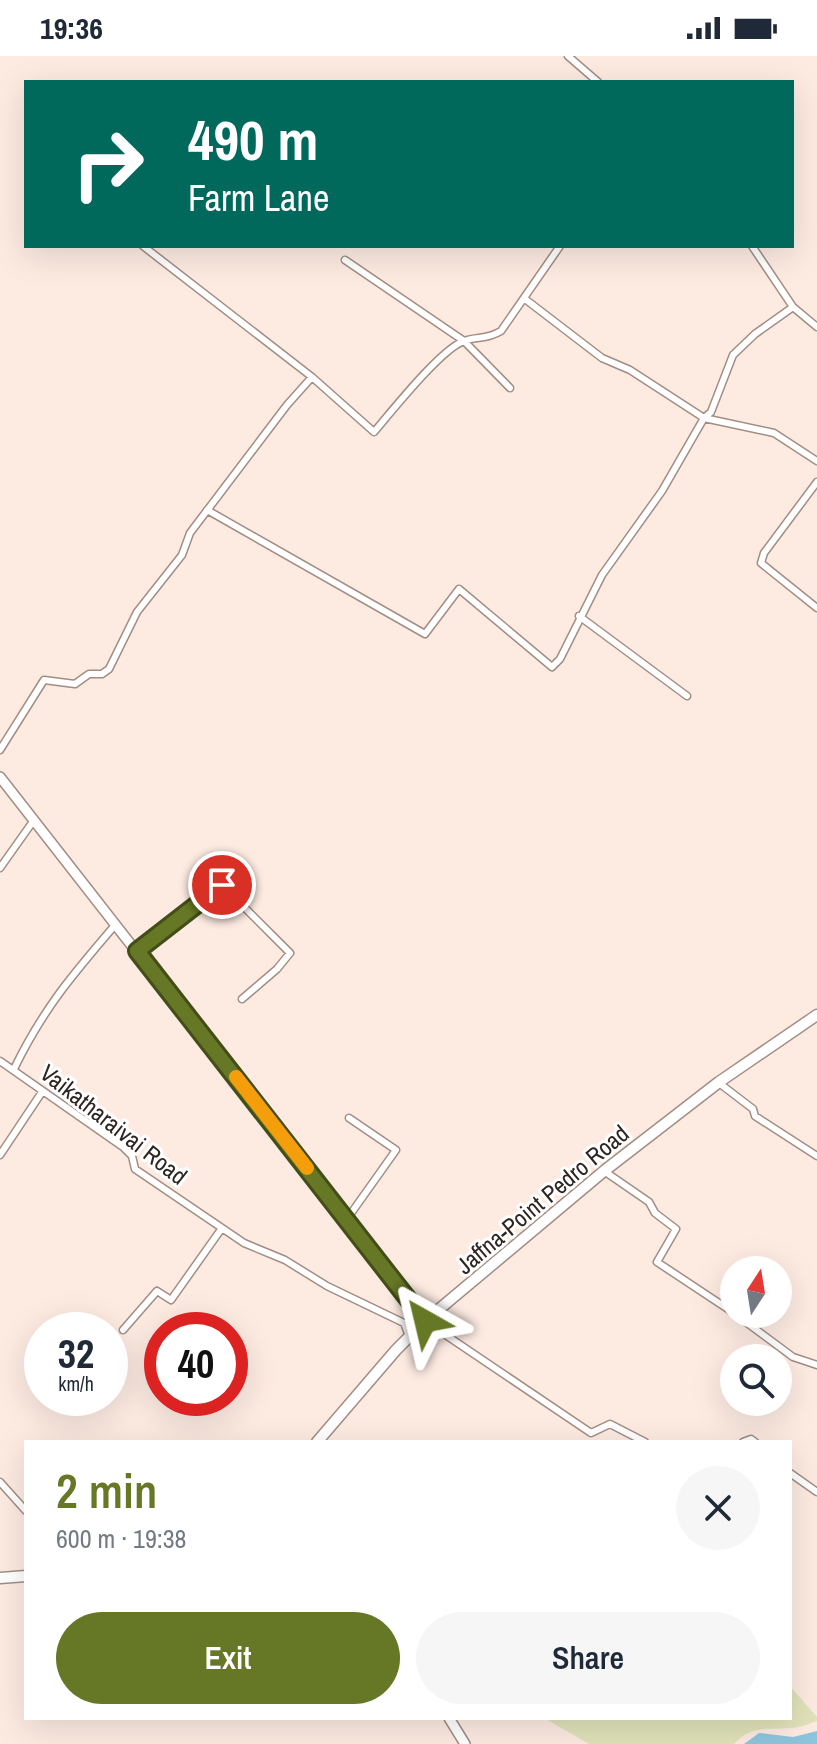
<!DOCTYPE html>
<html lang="en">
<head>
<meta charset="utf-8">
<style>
  :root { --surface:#fff; --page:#f6f6f7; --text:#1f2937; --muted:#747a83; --accent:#667725 }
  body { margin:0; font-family:"Archivo Narrow",sans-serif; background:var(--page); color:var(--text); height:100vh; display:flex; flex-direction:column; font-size:30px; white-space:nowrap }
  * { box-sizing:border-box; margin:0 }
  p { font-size:26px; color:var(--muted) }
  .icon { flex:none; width:44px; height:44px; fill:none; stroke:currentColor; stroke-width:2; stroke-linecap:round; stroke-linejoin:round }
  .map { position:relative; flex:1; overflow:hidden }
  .details { position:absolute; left:24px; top:1384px; width:768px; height:280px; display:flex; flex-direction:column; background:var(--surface); border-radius:0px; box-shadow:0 8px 32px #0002 }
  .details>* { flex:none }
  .top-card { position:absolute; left:24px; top:24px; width:770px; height:168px; border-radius:0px; box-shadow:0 8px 32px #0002; background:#00695c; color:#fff; overflow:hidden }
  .needle { width:52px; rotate:12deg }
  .controls { position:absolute; left:720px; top:1200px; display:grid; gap:16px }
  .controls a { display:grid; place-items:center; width:72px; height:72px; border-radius:50%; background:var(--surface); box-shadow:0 8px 32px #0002; font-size:40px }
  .speed { position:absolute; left:24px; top:1256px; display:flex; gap:16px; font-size:40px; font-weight:700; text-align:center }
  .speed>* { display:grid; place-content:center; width:104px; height:104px; border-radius:50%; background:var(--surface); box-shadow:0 8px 32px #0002; line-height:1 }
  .speed small { font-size:20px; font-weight:400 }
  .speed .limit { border:12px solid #d22; background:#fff; color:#111 }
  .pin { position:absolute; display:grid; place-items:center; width:68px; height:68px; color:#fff; margin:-34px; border:4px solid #fff; border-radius:50%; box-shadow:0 2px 8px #0007 }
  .me { position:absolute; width:88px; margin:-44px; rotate:323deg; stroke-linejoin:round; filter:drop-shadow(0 0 6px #0008) }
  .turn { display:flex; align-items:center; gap:28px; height:168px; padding:0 32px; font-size:36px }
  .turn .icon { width:104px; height:104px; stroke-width:2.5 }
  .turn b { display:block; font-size:56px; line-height:68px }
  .round { display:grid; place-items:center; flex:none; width:84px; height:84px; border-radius:42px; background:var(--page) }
  .headline { display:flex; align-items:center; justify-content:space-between; height:136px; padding:0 32px }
  h1 { font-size:48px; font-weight:600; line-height:60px; color:var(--accent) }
  .primary-button { display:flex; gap:16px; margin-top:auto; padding:16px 32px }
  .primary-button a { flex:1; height:92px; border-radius:48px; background:var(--accent); color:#fff; font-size:32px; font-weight:600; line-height:92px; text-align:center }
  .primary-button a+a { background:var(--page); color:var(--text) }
  .status { display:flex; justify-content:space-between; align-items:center; height:56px; padding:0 40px; background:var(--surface); direction:ltr }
  .status svg { height:22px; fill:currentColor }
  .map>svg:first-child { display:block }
  .green { fill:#e0e2b9 }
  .water { fill:#8dc5de }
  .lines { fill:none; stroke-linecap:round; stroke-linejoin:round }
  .street-casing { stroke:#a28d83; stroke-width:9 }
  .secondary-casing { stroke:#a28d83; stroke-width:12 }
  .primary-casing { stroke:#a28d83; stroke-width:13 }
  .street { stroke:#fff; stroke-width:6 }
  .secondary { stroke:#fff; stroke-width:9 }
  .primary { stroke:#fff; stroke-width:10 }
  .route-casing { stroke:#424d18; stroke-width:20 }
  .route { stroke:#667725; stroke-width:14 }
  .slow { stroke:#f59e0b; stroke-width:14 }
  .labels { text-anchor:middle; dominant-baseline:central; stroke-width:6; stroke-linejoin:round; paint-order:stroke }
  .street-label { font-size:24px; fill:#2d2521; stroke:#fff }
</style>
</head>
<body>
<div class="status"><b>19:36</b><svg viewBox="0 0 49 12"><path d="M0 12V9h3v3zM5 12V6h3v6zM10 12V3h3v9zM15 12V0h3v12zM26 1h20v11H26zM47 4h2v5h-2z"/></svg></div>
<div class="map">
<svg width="817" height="1688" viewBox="0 0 817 1688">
  <rect width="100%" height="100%" fill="#fdebe2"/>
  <!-- green -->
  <path class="green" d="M790,1630L817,1661V1665C808,1668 799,1672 790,1672C766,1674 752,1669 734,1688H589L544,1662H790Z"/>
  <!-- water -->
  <path class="water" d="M817,1675V1688H744L759,1677L793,1681Z"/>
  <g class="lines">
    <!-- street casing -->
    <g class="street-casing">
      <path id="street" d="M568,0L598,26
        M143,190L312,321L374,376C392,355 441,293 464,285C478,280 486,284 501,275L560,190
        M752,190L793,251L817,271
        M345,204L464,285L510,332
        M525,243L602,302L630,314L704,362L774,377L817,405
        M817,426L764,497L761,507L817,552
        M207,454L425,578L459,533L552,611L560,603L602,519L662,435L704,362L711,356L733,299L755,278L793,251
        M579,560L687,640
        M0,694L44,624L75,628L89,618H102L109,613L137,556L182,499L190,477L287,349L312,321
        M0,812L34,764
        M137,895L222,829L290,897L277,913L242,943
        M0,1005L123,1091L132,1100L135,1113L244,1187L285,1204L327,1230L404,1267L409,1280
        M14,1013C43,953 73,918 116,868
        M719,1027L753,1053L755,1060L817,1100
        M0,1099L42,1036
        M604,1115L649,1146L655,1157L676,1173L657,1206L734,1257
        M347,1163L396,1094L349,1062
        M735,1258L793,1301L817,1309
        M425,1265L591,1377L610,1368L645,1386
        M123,1274L157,1235L171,1244L222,1172
        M743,1386L751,1383L755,1386
        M790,1417L817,1436
        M0,1426L26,1455"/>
    </g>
    <!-- secondary casing -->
    <g class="secondary-casing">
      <path id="secondary" d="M0,721L425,1265
        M449,1662L465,1688"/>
    </g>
    <!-- primary casing -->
    <g class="primary-casing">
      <path id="primary" d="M317,1386L396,1294L425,1265L604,1115L719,1026L817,959
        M0,1522L26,1520"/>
    </g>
    <!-- street -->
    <use href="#street" class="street"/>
    <!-- secondary -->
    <use href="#secondary" class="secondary"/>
    <!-- primary -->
    <use href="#primary" class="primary"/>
  </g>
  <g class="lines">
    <!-- route casing -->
    <g class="route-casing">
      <path id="route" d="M222,829L137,895L425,1265"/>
    </g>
    <!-- route -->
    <use href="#route" class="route"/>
    <!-- slow -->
    <path class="slow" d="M236,1021L307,1112"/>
  </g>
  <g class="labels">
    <!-- street labels -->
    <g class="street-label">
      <text transform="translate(114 1068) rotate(38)">Vaikatharaivai Road</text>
      <text transform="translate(542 1143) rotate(-40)">Jaffna-Point Pedro Road</text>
    </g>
  </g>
</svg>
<div class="controls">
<a><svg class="needle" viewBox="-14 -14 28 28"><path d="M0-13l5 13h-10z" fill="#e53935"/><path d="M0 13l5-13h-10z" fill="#747a83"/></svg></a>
<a><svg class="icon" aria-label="search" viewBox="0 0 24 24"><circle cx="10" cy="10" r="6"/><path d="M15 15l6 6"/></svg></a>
</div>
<div class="speed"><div>32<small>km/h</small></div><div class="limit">40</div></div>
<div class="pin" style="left:222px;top:829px;background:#d93025"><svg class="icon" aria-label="arrive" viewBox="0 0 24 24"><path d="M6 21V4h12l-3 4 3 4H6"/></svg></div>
<svg class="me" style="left:425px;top:1265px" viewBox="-20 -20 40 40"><path d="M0-17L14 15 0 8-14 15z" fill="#667725" stroke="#fff" stroke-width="4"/></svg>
<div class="top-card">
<div class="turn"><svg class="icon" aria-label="right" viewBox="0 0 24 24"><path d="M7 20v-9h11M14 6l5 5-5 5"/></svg><div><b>490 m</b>Farm Lane</div></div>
</div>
<section class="details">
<div class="headline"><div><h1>2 min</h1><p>600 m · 19:38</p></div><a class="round"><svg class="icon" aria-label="close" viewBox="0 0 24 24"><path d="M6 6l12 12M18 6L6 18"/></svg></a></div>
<div class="primary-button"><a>Exit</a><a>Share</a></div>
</section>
</div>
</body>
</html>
